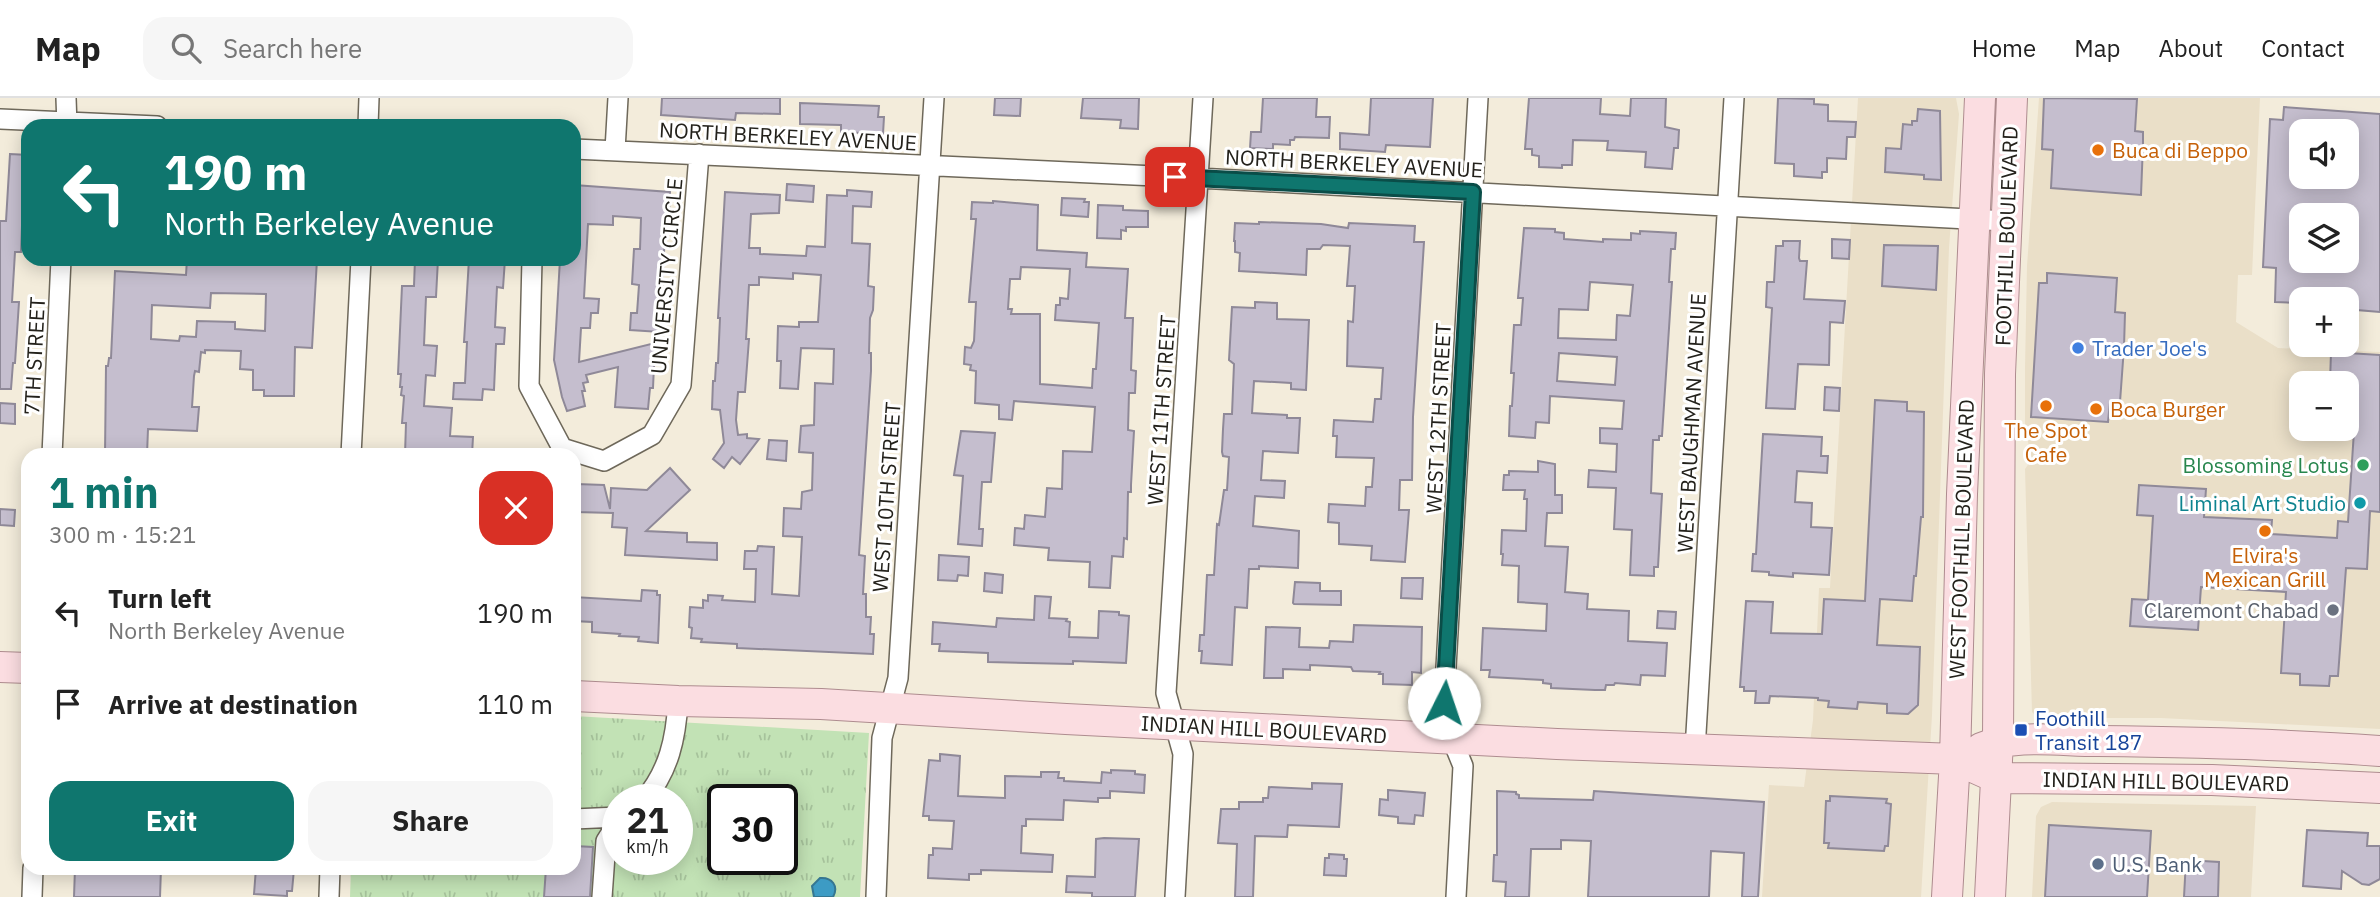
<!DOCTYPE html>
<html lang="en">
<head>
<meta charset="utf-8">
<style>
  :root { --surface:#fff; --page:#f6f6f6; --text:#222; --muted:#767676; --line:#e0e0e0; --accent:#0f766e }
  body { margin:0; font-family:"IBM Plex Sans",sans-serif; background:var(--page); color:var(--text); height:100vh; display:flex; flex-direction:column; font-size:26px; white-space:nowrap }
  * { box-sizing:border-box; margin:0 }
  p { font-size:23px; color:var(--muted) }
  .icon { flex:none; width:38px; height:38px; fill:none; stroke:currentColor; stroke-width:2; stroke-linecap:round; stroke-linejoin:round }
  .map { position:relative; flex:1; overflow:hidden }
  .drawer { position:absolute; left:21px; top:350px; width:560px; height:427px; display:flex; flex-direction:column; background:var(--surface); border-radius:21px; box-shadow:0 4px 18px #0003 }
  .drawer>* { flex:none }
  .banner { position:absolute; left:21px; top:21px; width:560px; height:147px; border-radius:21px; box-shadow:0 4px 18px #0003; background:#0f766e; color:#fff; overflow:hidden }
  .controls { position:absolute; left:2289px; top:21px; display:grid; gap:14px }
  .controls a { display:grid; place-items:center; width:70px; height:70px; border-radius:14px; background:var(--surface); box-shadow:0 4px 18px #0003; font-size:35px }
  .speed { position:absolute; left:602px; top:686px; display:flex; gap:14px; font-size:35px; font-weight:700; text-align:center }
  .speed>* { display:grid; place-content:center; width:91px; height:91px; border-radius:50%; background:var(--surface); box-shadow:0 4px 18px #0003; line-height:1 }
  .speed small { font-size:18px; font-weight:400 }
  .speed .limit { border:4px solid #111; border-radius:10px; background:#fff; color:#111 }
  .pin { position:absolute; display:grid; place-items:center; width:60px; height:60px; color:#fff; margin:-30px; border-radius:14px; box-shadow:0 4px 10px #0006 }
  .me { position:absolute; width:77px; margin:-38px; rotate:4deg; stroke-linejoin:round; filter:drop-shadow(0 0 5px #0008) }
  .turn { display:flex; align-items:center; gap:24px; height:147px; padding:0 28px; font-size:32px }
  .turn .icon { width:91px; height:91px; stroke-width:2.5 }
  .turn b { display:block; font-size:49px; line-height:60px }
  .round { display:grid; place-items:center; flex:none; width:74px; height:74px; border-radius:21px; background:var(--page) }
  .summary { display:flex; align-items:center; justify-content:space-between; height:119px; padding:0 28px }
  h1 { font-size:42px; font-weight:800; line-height:52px; color:var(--accent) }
  .primary-button { display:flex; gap:14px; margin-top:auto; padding:14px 28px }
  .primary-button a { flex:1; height:80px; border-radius:21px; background:var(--accent); color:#fff; font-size:28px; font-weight:800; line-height:80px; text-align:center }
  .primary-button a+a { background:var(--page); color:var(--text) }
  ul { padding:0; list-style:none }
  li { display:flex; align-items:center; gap:21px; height:91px; padding:0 28px }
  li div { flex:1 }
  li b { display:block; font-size:26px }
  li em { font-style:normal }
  header { display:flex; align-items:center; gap:42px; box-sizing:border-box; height:98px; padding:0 35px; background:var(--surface); border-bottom:2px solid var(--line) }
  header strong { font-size:33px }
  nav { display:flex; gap:38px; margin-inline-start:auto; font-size:24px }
  .search { width:490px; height:63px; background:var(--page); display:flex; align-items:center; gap:18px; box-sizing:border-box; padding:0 24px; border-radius:21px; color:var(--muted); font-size:26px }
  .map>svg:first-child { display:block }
  .built { fill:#eadfc8; fill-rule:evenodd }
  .grass { fill:url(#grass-tufts); fill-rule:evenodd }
  .water { fill:#3d9bc4; stroke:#357691; stroke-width:2 }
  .building { fill:#c5bece; stroke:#8f8998; stroke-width:2; fill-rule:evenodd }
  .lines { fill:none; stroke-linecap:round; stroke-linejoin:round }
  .street-casing { stroke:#6e685a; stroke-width:22 }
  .primary-casing { stroke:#ae8c8f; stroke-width:32 }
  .street { stroke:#fff; stroke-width:19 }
  .primary { stroke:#fbdde1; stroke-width:30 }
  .route-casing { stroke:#0a4d48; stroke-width:18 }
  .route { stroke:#0f766e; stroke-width:12 }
  .food-dot { fill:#e8710a; stroke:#fff; stroke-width:2.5 }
  .shop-dot { fill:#3f7fe0; stroke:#fff; stroke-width:2.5 }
  .leisure-dot { fill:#2e9e5b; stroke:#fff; stroke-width:2.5 }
  .culture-dot { fill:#0f9aa8; stroke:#fff; stroke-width:2.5 }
  .worship-dot { fill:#6b7280; stroke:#fff; stroke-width:2.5 }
  .transit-dot { fill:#1a4fb4; stroke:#fff; stroke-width:2.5 }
  .service-dot { fill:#5c6f8a; stroke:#fff; stroke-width:2.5 }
  .labels { text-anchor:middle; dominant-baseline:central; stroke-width:6; stroke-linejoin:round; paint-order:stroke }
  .street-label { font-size:21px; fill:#23211b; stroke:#fff }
  .food-label { font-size:21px; fill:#c56008; stroke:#fff; text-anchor:start }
  .shop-label { font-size:21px; fill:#366cbe; stroke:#fff; text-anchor:start }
  .leisure-label { font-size:21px; fill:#27864d; stroke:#fff; text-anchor:end }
  .culture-label { font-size:21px; fill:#0d838f; stroke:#fff; text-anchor:end }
  .worship-label { font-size:21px; fill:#5b616d; stroke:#fff; text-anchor:end }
  .transit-label { font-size:21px; fill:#164399; stroke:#fff; text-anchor:start }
  .service-label { font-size:21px; fill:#4e5e75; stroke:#fff; text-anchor:start }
</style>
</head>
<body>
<header>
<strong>Map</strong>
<div class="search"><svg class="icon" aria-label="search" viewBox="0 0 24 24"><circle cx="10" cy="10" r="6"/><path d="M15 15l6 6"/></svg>Search here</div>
<nav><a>Home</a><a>Map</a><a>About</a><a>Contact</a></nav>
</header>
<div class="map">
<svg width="2380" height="799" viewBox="0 0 2380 799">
  <defs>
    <pattern id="grass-tufts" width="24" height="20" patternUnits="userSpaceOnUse" patternTransform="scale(1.75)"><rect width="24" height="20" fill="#c2e2b5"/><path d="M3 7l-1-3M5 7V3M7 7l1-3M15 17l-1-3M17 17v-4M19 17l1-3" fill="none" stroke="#a6c29b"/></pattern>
  </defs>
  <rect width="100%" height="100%" fill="#f3ecdb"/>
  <!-- built -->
  <path class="built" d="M1858,0H1956L1959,16L1949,150L1932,617L1921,799H1762L1769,687L1804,689L1813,622L1819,490H1830Z
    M2039,0H2260L2252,177H2238L2236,224L2278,250L2380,254V631L2161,620H2038L2032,614L2025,371L2032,361L2025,331V270L2027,168ZM2301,285H2347V331H2301Z
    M2052,704L2256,708L2251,799H2032L2036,718L2041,709Z"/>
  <!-- grass -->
  <path class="grass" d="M574,618L869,635L860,799H350L351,770H574ZM618,702H677V761H618ZM723,702H782V761H723Z"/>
  <!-- water -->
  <path class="water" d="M820,780C832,779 839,788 833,799H814L812,788Z"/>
  <!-- building -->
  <path class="building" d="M662,0H780V16L736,15L735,22L661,17Z
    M995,0H1021L1020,18L994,17Z
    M1083,0H1139L1138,31L1120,30L1121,22L1081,20Z
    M1263,0H1317L1316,19H1330L1329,40L1295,39L1294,42H1290V47L1273,46V51L1250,50L1251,34H1261Z
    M1371,0H1433L1430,49L1386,47L1385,54L1340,51V35L1369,37Z
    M1529,0H1601L1600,16L1630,18L1631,0H1666L1665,29L1679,32L1678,50H1674L1672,71L1645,69L1646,54L1607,52L1608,43L1573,42L1572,67H1562V70L1539,69V58L1532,57V51H1525Z
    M1778,0L1814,1V6L1828,7V23L1856,24L1855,39H1847L1846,61L1827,60V74H1822V80L1794,78V66L1775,65Z
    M2044,0L2137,1L2135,33L2143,34V46L2141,97L2051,90L2053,52L2042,51Z
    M800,5L879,8L878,19H884L883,36L841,34V27L800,26Z
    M2284,9L2380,16V214L2357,212V208L2347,207V201H2301V205L2275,204L2276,170L2263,169L2270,21L2283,22ZM2301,33H2347V79H2301ZM2301,117H2347V163H2301Z
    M1918,11L1940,13L1941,82L1924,81V77L1885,74L1886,50L1901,51L1903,26L1912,27V23H1917Z
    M10,56L28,57V102H23L21,154H15L12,204H19L15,265H13L11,291H0V123H6Z
    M787,86L814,88L813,104L786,102Z
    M574,87L670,94L668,135H665L660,234L630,232L631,215H637L639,187L632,186L634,151H640L641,120L613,118V127L588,126L584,200L599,201L598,215H591L590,230H581L579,264L655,245L653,290H650L648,311L615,309L618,269L586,277L588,284L583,285L585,293H582L585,308L567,313L562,299L554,262L556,231L560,161H574Z
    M847,92L872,94L871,109L853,108L852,145L870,146L868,188L874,189L873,212L870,220L869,255H871V273L859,457L865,458L863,496H866V519H871L870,536H874L873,556L737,550V546L701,544L702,541L691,540L692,530L689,529L690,509L703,510V502L708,503V497L723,498L722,502L755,504L756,471H744L745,453H757L758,448L774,449L772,496L799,498L802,439L783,438L784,410L801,411L802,394L812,392L813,355L799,354L801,328L814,327L815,285L833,286L834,251L801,250L798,291L780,290L781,263H777L778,228L799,229V224H818L821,177L793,175V181L759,179V187H749L746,241H749L745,294H738L736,322L738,337L747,336V340L759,341L740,366L732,359L724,370L713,361L724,345L720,312L712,311L713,283H715L716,265H718L720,220H718L725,94L780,97L779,115L751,116L749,150H760V156L806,158L807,148L825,149L827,97L847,98Z
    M1062,100L1085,101L1084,104H1089L1088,119L1061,117Z
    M993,103L1038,107L1037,152L1087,155L1086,169L1128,171L1125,220H1133L1131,272L1136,273L1135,295H1129L1128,332L1134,333L1131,387V394H1128L1127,441L1124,440L1123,459L1112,458L1110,490L1089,489L1090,464L1048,462L1049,450L1014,447L1015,430L1024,431L1025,417L1045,419L1047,390L1062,391L1063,353L1092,354L1095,309L1014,303L1012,322L999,321V307L975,305L976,273L970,272L971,267L964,266L965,249L971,250L974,243L976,204H969L976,121H971L972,104L993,105ZM1021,169L1070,171L1068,201L1060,200V207H1056L1055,222L1099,225L1096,271H1093L1092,290L1040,286V216H1011L1012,211H1008L1010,181H1020Z
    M1098,107L1123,108V112L1148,113V129H1126V133L1121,132V141L1097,140Z
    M1259,124L1321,126L1348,130L1349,125L1415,128L1414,144H1424L1413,319L1412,382H1400L1399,412H1409L1405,464L1371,462L1372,448L1339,446V425L1328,424L1329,406L1365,408L1366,389H1372L1374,360L1336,359L1337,338H1333L1334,322L1373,324L1375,301H1381L1383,270L1347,268L1348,223L1353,224L1355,188H1347L1350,148L1323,147L1320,151H1307L1306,177L1239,173L1240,155L1235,154V143H1234L1235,125L1259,126Z
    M1524,130L1555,131V134L1564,135V141L1603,144V141L1631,142V135L1640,136V133L1676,135L1675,151H1671L1669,184H1672L1662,338H1659V342H1653L1651,395L1662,396L1658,469H1654V478L1630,477L1632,432L1614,431L1616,390L1588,389L1589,372L1616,374L1617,346L1600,345V330L1622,331L1624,303L1550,298L1549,325L1536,324L1535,340L1509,338L1510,308H1512L1514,275H1511L1514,227H1521L1523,200H1518ZM1590,184L1633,187L1630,218L1617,217L1616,242L1558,240L1559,211L1588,212ZM1559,255L1617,259L1615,287L1557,283Z
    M1832,141L1850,142L1849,161L1832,160Z
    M1783,143H1800L1799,160L1800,163H1807L1804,201L1845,203L1843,225L1830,224L1829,267L1798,266L1795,311L1766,310L1772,210L1766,209L1767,184H1774L1776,148H1783Z
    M1884,147L1938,148L1936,192L1882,188Z
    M187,161H317L312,250L295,249L294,298H264V292H253V272L240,271L241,253L205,252V255L201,254L199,274L195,273L194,278L192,309H199L197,333L148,331L147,357H105L106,268H108L109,260H111L115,173L186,177ZM211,195L266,196L265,233L235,231V224L197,223L196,239L180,238L179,243L151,241L152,207L210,210Z
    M415,161H438L436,199H426L424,247L437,248L435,278L426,277L424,308L452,310L450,338L473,339L472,357H405L406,325H402L404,298L401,297L402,289H400L401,276H398L402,188H414Z
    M469,161H505L503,190L497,189L495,229L505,230L504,246H496L494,292L483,291L482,302L453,301L454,285H465L467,244H464Z
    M2047,175L2117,180L2115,214L2125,215L2124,249L2120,304H2110L2108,324L2031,319L2039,185H2047Z
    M1255,204L1277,205V221L1309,222L1306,292L1291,291V285L1254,283L1252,315L1287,317V320H1300L1298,355L1263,353L1261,382L1285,383L1284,400L1255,398L1253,428L1299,433L1298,470L1259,468V471H1249L1247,510L1235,509L1232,567L1201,565L1202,553H1199L1200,537H1204L1207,477H1214L1217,426L1219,427L1224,392H1227L1229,359L1223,358L1222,354L1223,331L1224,316H1232L1234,266L1229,262L1232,209L1255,210Z
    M2331,254L2380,257V414L2370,413L2367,471L2346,470L2338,578H2330L2329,588L2300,587V576L2281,575L2286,494L2201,489L2198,532L2130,528L2132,501L2148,502L2153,418L2137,417L2139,387L2206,391L2204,419L2272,422L2271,436L2337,440L2338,423L2348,424L2354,333L2347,332V285H2330Z
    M1825,289L1840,290L1839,313L1824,312Z
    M1875,302L1907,304V313L1924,314L1923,419H1921L1916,478H1914L1912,503L1880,501L1877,547L1920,549L1918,607L1908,616L1887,615V606L1858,604L1857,611L1828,609L1829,603L1818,602V600L1770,598L1769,605H1755L1756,593H1744V589H1740L1746,503L1773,504L1771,535L1822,536L1824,501L1865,503Z
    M0,305L15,306V326L0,325Z
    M961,333L995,335L991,384H982L979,431H983L982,448L958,446L963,378L954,377Z
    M1763,336L1822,339L1821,358H1828L1827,375L1797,373L1795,404L1812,405L1811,429L1832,430L1829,477L1793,475V479L1769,477V474L1752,473L1753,456H1756Z
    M769,342L787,343L786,363L767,361Z
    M1538,363L1555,366V397H1562V415H1547L1545,448L1568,449L1565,494L1588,496L1587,511L1629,513L1628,543L1667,545L1665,578L1641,577L1640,587L1615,585L1614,587H1606L1605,592H1595L1551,590V586L1543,585V582L1489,579L1490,572H1481L1483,530L1546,533L1547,506L1518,504L1519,468L1502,467L1503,456H1501L1502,432L1526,433L1527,401H1524L1525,392H1503L1504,377H1509V373L1538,374Z
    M670,370L690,392L646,433L687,435V444L717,445V462L625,457L627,430L612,429L613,415L576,414L577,386L604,387L610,411L611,390L647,392Z
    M0,411L15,412L14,428L0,427Z
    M939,457L969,459L968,478L958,477L957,483L938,482Z
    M985,475L1003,477L1002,495L984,493Z
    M1402,480H1423L1422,501L1401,500Z
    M1295,484L1320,485V493H1341V507L1294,506L1293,505Z
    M642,492L657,493V497H660L658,545L638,543L639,539L619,538L620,536L592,534V524L574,523V499L641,503Z
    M1035,498L1051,499L1049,520L1067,521L1066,523L1070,524L1069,539L1098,540L1099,513L1119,514V517L1129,518L1126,565L1073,563V566L988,564V555L939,553L940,546H932L933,524L996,529L997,520L1034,522Z
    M1658,513L1676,514L1675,531L1657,530Z
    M1354,527L1422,529L1421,575L1412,574V587L1383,586V576H1379L1380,574L1353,573L1351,569L1310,567V572L1283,571V580H1264L1266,529L1300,530L1299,549L1329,550L1330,543L1353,544Z
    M940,656L960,658L958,698L1005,700V678L1041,679V674H1059L1058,680H1064V683L1101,685L1102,674L1111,675V672L1135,673V676L1145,677L1144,695L1110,693V700H1098V704L1064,702L1063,722L1026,721V728H1022L1021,755L1053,757L1052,774L981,772V776H969V782L928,780L929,757H933V750L952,751L954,723L929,722V718H923L929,662L940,663Z
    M1312,685L1342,686L1339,729L1288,727L1287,739L1255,738L1253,799H1235L1237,746L1218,745L1221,711H1239V704H1263V700H1268L1269,689L1312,691Z
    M1388,692L1425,695L1423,718L1415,717L1414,726L1398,725V719L1379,717L1380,701L1388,702Z
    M1497,693L1516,694V696L1519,697V700L1593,702L1594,693L1764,704L1758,799H1742L1744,755L1711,753L1709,799H1588L1591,743L1561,742V751H1531L1529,799H1505L1506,784L1493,783L1494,757H1497Z
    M1830,698L1887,701L1886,705L1891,706L1888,748H1885L1884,753L1828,750L1829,745H1824L1826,703H1830Z
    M2049,727L2151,733L2147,799H2045Z
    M2307,732L2368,735L2367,748H2380V781L2369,787L2362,786L2342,773L2341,791L2303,788Z
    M1104,740L1139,741L1135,799H1092V795L1066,794L1067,778L1095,779L1096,741Z
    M574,748L593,749L590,799H544L546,770H574Z
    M1329,756L1344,757V761H1347L1346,778L1324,777L1325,760H1329Z
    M2186,762L2219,764L2218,799H2184Z
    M75,770H161L160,799H74Z
    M256,770L294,771L292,793H287V798L254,796Z"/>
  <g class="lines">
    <!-- street casing -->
    <g class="street-casing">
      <path id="street" d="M66,0L67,28
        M0,21L157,28
        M368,28L369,0
        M574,51L1198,80L2006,123
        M615,52L618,0
        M532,161L529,288L562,350L604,363L652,337L681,287L699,56
        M52,357L61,161
        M351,357L361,161
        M1695,652L1734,0
        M644,702C669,673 676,640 678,603
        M574,721L618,719
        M32,799L33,770
        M329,799L330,770
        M602,799L606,743L618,724
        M876,799L882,640L898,580L934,0
        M1175,799L1183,656L1166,595L1203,0
        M1456,799L1463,668L1452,641L1444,605L1478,0"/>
    </g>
    <!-- primary casing -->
    <g class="primary-casing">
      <path id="primary" d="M0,569L28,570
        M574,598L678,603L821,606L1066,621L1557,646L1955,661L1997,680L2212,682L2380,690
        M1981,650C2015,636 2060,643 2097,643C2192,644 2286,646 2380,653
        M1947,799L1955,661L1962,396L1980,0
        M1990,799L1998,643L2000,276L2012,0"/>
    </g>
    <!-- street -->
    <use href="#street" class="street"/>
    <!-- primary -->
    <use href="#primary" class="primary"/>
  </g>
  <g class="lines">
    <!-- route casing -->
    <g class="route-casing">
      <path id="route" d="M1175,79L1473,94L1444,605"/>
    </g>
    <!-- route -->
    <use href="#route" class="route"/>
  </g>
  <!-- markers -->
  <g class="food-dot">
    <circle cx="2098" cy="52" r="7"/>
    <circle cx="2046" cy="308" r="7"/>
    <circle cx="2096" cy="311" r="7"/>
    <circle cx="2265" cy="433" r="7"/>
  </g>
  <circle class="shop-dot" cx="2078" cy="250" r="7"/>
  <circle class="leisure-dot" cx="2363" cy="367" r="7"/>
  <circle class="culture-dot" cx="2360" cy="405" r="7"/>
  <circle class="worship-dot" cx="2333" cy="512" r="7"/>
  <rect class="transit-dot" x="2014" y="625" width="14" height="14" rx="3.5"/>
  <circle class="service-dot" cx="2098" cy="766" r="7"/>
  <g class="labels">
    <!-- street labels -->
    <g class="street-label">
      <text transform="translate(788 38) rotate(3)">NORTH BERKELEY AVENUE</text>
      <text transform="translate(1354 65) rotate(3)">NORTH BERKELEY AVENUE</text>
      <text transform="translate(2006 138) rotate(-88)">FOOTHILL BOULEVARD</text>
      <text transform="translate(666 178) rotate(-85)">UNIVERSITY CIRCLE</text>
      <text transform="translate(34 258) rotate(-87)">7TH STREET</text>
      <text transform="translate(1161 312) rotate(-86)">WEST 11TH STREET</text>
      <text transform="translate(1438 320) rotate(-87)">WEST 12TH STREET</text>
      <text transform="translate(1691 325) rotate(-87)">WEST BAUGHMAN AVENUE</text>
      <text transform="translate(886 399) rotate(-86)">WEST 10TH STREET</text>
      <text transform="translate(1961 441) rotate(-88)">WEST FOOTHILL BOULEVARD</text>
      <text transform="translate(1264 631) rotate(3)">INDIAN HILL BOULEVARD</text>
      <text transform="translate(2166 683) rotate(1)">INDIAN HILL BOULEVARD</text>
    </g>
    <!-- food labels -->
    <g class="food-label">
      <text x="2112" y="52">Buca di Beppo</text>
      <text x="2110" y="311">Boca Burger</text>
      <text x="2046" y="332" text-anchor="middle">The Spot<tspan x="2046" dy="24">Cafe</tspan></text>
      <text x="2265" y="457" text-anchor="middle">Elvira's<tspan x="2265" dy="24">Mexican Grill</tspan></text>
    </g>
    <!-- shop labels -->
    <g class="shop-label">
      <text x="2092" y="250">Trader Joe's</text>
    </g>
    <!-- leisure labels -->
    <g class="leisure-label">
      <text x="2349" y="367">Blossoming Lotus</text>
    </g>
    <!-- culture labels -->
    <g class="culture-label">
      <text x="2346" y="405">Liminal Art Studio</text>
    </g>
    <!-- worship labels -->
    <g class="worship-label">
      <text x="2319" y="512">Claremont Chabad</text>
    </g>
    <!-- transit labels -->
    <g class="transit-label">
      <text x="2035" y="620">Foothill<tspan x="2035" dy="24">Transit 187</tspan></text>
    </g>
    <!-- service labels -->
    <g class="service-label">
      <text x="2112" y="766">U.S. Bank</text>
    </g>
  </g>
</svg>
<div class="controls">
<a><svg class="icon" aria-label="sound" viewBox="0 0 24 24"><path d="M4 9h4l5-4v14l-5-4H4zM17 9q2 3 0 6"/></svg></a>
<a><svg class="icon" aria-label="layers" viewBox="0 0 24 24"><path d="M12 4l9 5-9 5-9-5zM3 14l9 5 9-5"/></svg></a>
<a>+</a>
<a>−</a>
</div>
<div class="speed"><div>21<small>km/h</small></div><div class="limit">30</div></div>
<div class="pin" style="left:1175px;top:79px;background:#d93025"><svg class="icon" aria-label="arrive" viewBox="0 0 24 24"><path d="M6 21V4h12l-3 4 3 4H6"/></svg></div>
<svg class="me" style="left:1444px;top:605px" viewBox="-20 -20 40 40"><circle r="19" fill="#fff"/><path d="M0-13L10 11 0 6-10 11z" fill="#0f766e"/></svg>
<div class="banner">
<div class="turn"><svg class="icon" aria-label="left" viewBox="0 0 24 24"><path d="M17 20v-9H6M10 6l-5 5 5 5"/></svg><div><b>190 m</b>North Berkeley Avenue</div></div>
</div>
<section class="drawer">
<div class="summary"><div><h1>1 min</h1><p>300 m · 15:21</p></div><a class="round" style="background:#d93025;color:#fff"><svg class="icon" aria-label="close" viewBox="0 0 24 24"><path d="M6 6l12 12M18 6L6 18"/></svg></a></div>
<ul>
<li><svg class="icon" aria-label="left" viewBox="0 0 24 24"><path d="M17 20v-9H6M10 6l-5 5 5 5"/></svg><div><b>Turn left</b><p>North Berkeley Avenue</p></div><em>190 m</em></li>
<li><svg class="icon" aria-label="arrive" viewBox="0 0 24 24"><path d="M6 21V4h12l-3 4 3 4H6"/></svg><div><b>Arrive at destination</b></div><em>110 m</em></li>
</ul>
<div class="primary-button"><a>Exit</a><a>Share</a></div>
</section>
</div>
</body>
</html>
